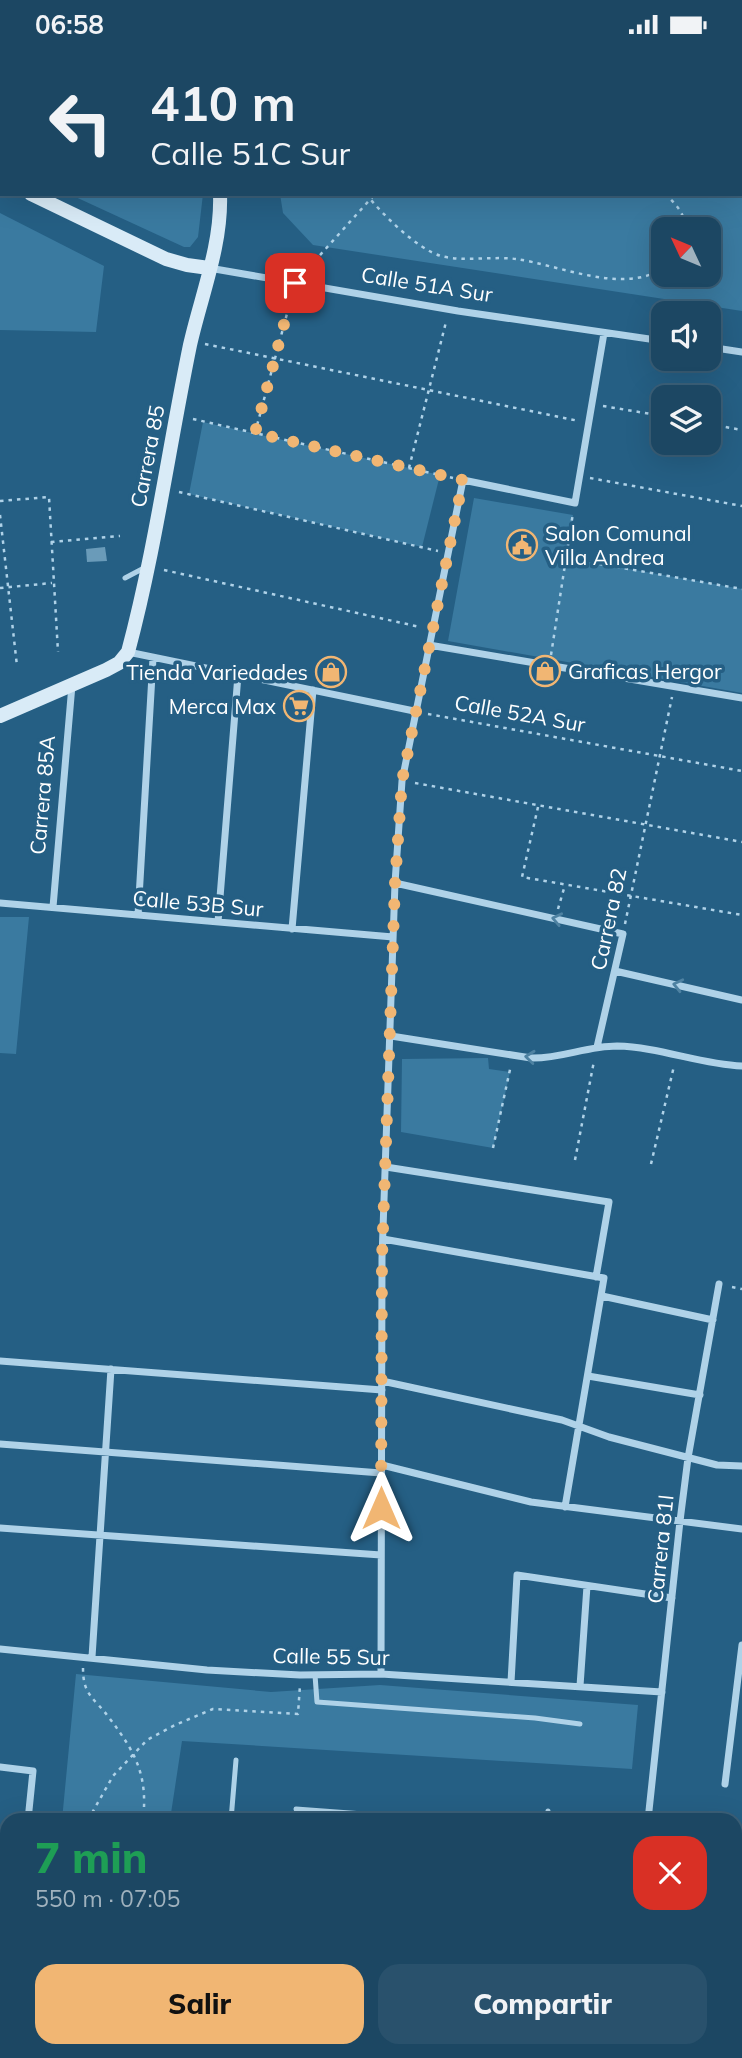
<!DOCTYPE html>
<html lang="es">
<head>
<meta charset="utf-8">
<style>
  :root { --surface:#1c4763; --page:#29516c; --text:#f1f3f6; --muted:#a0b2be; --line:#3a5f78; --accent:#f1b673 }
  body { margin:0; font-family:Mulish,sans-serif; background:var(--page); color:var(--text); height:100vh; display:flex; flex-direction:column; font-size:26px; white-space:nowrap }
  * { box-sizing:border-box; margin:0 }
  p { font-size:23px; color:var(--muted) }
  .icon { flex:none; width:38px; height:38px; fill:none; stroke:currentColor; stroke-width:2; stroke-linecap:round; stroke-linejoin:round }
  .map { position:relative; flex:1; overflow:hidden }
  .drawer { position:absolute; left:0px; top:1764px; width:742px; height:245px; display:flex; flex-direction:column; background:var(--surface); border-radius:21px 21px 0 0; box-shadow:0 7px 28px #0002,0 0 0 2px var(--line) }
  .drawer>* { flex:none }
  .guide { position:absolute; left:0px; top:0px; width:742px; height:147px; box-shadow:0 7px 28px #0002,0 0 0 2px var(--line); background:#1c4763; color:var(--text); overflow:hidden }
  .needle { width:46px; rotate:314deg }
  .tools { position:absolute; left:651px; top:168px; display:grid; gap:14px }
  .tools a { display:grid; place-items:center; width:70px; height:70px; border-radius:14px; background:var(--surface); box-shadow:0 7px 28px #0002,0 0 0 2px var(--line); font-size:35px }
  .pin { position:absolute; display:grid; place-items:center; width:60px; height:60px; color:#fff; margin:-30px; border-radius:14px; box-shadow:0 4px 10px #0006 }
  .me { position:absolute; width:77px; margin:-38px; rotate:0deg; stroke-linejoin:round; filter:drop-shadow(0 0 5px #0008) }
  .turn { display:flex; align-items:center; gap:24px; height:147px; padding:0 35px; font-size:32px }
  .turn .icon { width:91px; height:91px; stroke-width:2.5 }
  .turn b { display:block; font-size:49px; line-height:60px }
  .round { display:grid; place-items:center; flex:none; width:74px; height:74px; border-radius:21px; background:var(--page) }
  .headline { display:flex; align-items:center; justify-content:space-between; height:119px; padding:0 35px }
  h1 { font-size:42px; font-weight:800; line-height:52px; color:#1e9e55 }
  .button { display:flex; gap:14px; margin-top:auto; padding:14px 35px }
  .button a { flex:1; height:80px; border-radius:21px; background:var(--accent); color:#111; font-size:28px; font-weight:800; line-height:80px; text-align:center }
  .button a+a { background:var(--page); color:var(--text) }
  .status { display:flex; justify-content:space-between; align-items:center; height:49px; padding:0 35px; background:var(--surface); direction:ltr }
  .status svg { height:19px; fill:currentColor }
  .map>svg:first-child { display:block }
  .green { fill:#3a7aa0; fill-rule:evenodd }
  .building { fill:#6a9bb9 }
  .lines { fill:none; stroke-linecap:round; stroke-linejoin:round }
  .path { stroke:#afd2e8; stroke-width:2.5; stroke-dasharray:3.5 5; stroke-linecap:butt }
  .lane { stroke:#afd2e8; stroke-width:5 }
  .street { stroke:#afd2e8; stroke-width:7 }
  .secondary { stroke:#d9ebf7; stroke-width:14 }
  .oneway { stroke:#4e82a2 }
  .route { stroke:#f1b673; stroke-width:12; stroke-dasharray:0 21.6 }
  .labels { text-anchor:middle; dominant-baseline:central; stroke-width:7; stroke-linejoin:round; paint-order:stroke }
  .street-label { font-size:21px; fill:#fff; stroke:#255f84 }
  .poi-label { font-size:21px; fill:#fff; stroke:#255f84; text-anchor:start }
</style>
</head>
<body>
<div class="status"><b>06:58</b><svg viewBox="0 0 49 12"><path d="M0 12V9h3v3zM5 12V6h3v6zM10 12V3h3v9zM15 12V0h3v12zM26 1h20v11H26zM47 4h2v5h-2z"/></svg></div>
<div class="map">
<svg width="742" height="2009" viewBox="0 0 742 2009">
  <rect width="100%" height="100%" fill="#255f84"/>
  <!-- green -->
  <path class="green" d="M0,0H162L163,2H2V112Z
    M236,0H742V262L313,196L283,164L280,145H740V2ZM663,180H709V226H663Z
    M69,145H203L198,188L190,198H184Z
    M0,164L104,217L96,283L0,281Z
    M203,373L440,426L422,498L189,445Z
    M474,449L573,466L567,509L742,540V644L448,592Z
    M0,868H29L16,1005L0,1004Z
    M488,1009L489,1020L510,1023L493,1099L401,1083L402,1010Z
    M76,1625L271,1643L380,1636L638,1656L632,1720L182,1692L170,1771H62Z
    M272,2002H433L420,2009H271Z"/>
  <!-- building -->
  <path class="building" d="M105,498L107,512L87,513L86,500Z"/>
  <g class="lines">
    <!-- path -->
    <path class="path" d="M336,0V2
      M349,2L355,0
      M509,2L511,0
      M674,2L675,0
      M366,145C382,165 417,200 441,207C463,213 493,207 516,210C559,216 624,246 663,219
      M665,145C676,155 686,166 685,180
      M549,147L550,145
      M303,225L375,145
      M205,295L579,372
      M603,357L663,367
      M193,370L453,429
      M709,375L742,381
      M255,384L292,246
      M409,419L446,273
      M590,429L742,457
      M179,443L438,502
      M0,452L49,448L58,603
      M0,466L17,617
      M51,493L120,487
      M566,509L742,540
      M164,521L420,578
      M0,539L52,534
      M551,606L573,464
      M428,665L742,722
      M415,734L742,793
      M538,758L522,828L742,866
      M558,860L565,836
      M625,875L672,648
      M493,1099L511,1016
      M575,1111L594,1012
      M651,1115L674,1017
      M732,1238L742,1240
      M83,1619C83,1647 94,1648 110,1670C136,1704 148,1727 143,1771
      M88,1771L113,1727L147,1691L175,1676L213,1660L298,1665L300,1636"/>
    <!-- lane -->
    <path class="lane" d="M125,529L144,519
      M315,1626L317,1653L535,1669L580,1675
      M296,1760L444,1771
      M231,1771L236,1711
      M548,1771V1762
      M229,2009L230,2002
      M651,2009L652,2002"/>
    <!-- street -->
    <path class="street" d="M209,219L458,262L663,292
      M709,298L742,303
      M429,596L742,649
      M128,603L414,662
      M395,834L623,885L597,998
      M0,854L393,888
      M53,858L72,636
      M138,866L153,609
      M218,873L238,626
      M292,880L313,641
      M615,922L742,951
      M391,987L531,1009C560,1010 587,997 617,997C659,998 700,1015 742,1017
      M386,1118L609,1153L596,1228
      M383,1190L604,1229L565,1458
      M602,1247L713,1271
      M0,1312L382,1341
      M588,1327L700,1346
      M382,1332L562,1371L609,1388L717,1416L742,1417
      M0,1395L381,1424
      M382,1416L531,1453L742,1480
      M0,1479L381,1506
      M0,1600L207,1621L300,1626L381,1625L662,1643
      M92,1608L111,1320
      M381,1625L382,1209L395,834L402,732L463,431L575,454L604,284
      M511,1633L517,1526L672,1549
      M580,1637L587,1537
      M0,1718L33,1722L28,1771
      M725,1735L742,1596
      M648,1771L680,1472L688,1409L719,1235
      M0,1783L7,1784
      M0,1848H7
      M550,2002L551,2009
      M120,2009H132"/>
    <!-- secondary -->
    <path class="secondary" d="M185,0V2
      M0,130H2
      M31,145L166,210L187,216L209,219
      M0,667L106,621L119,614L128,603C155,502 169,398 190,296C201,247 222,196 220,145
      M558,2002L640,2009
      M456,2009L481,2002"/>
  </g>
  <!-- one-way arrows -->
  <defs><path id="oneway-chevron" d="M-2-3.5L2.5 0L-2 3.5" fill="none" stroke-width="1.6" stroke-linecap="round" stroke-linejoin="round" transform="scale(1.75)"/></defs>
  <g class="oneway">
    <use href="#oneway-chevron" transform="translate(557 870) rotate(-168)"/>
    <use href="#oneway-chevron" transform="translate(678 936) rotate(-167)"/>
    <use href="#oneway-chevron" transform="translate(530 1008) rotate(-174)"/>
  </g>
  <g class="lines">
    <!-- route -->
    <path class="route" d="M295,234L255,384L463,431L402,732L395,834L382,1209L381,1459"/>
  </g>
  <!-- icons -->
  <defs>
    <g id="civic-ring" transform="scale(1.575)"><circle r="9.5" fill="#255f84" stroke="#f1b673" stroke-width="1.5"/><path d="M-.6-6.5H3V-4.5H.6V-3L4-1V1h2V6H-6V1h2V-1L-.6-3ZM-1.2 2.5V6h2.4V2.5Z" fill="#f1b673"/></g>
    <g id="shop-ring" transform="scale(1.575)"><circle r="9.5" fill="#255f84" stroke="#f1b673" stroke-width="1.5"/><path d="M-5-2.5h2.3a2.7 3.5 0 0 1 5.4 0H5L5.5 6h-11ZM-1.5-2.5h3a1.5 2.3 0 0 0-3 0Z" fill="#f1b673"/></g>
    <g id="supermarket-ring" transform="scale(1.575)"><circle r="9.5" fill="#255f84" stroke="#f1b673" stroke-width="1.5"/><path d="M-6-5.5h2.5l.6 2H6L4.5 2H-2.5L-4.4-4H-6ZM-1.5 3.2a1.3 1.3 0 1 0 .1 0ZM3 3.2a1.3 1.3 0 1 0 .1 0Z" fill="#f1b673"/></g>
  </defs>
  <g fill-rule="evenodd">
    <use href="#civic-ring" x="522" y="496"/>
    <use href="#shop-ring" x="545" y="622"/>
    <use href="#shop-ring" x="331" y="623"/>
    <use href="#supermarket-ring" x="299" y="657"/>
  </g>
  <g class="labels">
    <!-- street labels -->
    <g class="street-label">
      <text transform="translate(427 235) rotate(9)">Calle 51A Sur</text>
      <text transform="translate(147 407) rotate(-79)">Carrera 85</text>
      <text transform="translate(520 664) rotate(10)">Calle 52A Sur</text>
      <text transform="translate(42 746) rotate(-85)">Carrera 85A</text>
      <text transform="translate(198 854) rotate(5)">Calle 53B Sur</text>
      <text transform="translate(608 870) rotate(-78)">Carrera 82</text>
      <text transform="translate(660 1500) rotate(-84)">Carrera 81I</text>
      <text transform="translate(331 1607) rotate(1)">Calle 55 Sur</text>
    </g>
    <!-- poi labels -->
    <g class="poi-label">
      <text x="545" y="484">Salon Comunal<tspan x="545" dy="24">Villa Andrea</tspan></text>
      <text x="568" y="622">Graficas Hergor</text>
      <text x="308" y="623" text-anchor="end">Tienda Variedades</text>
      <text x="276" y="657" text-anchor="end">Merca Max</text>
    </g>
  </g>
</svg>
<div class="tools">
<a><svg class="needle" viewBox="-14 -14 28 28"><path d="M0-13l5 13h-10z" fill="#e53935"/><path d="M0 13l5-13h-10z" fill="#a0b2be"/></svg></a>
<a><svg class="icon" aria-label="sound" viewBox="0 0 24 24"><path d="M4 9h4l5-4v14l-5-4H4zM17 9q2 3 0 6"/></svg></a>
<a><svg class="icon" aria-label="layers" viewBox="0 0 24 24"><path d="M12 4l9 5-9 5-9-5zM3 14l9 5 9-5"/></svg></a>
</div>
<div class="pin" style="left:295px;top:234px;background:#d93025"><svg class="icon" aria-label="arrive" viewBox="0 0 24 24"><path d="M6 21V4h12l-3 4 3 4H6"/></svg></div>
<svg class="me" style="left:381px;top:1459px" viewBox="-20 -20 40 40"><path d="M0-17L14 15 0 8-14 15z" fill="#f1b673" stroke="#fff" stroke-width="4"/></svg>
<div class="guide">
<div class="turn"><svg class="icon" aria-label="left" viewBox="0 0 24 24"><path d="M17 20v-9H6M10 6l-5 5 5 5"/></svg><div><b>410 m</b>Calle 51C Sur</div></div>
</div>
<section class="drawer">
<div class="headline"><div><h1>7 min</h1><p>550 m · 07:05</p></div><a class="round" style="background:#d93025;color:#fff"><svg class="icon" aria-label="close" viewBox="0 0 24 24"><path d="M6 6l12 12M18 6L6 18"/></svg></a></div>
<div class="button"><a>Salir</a><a>Compartir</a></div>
</section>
</div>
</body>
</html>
